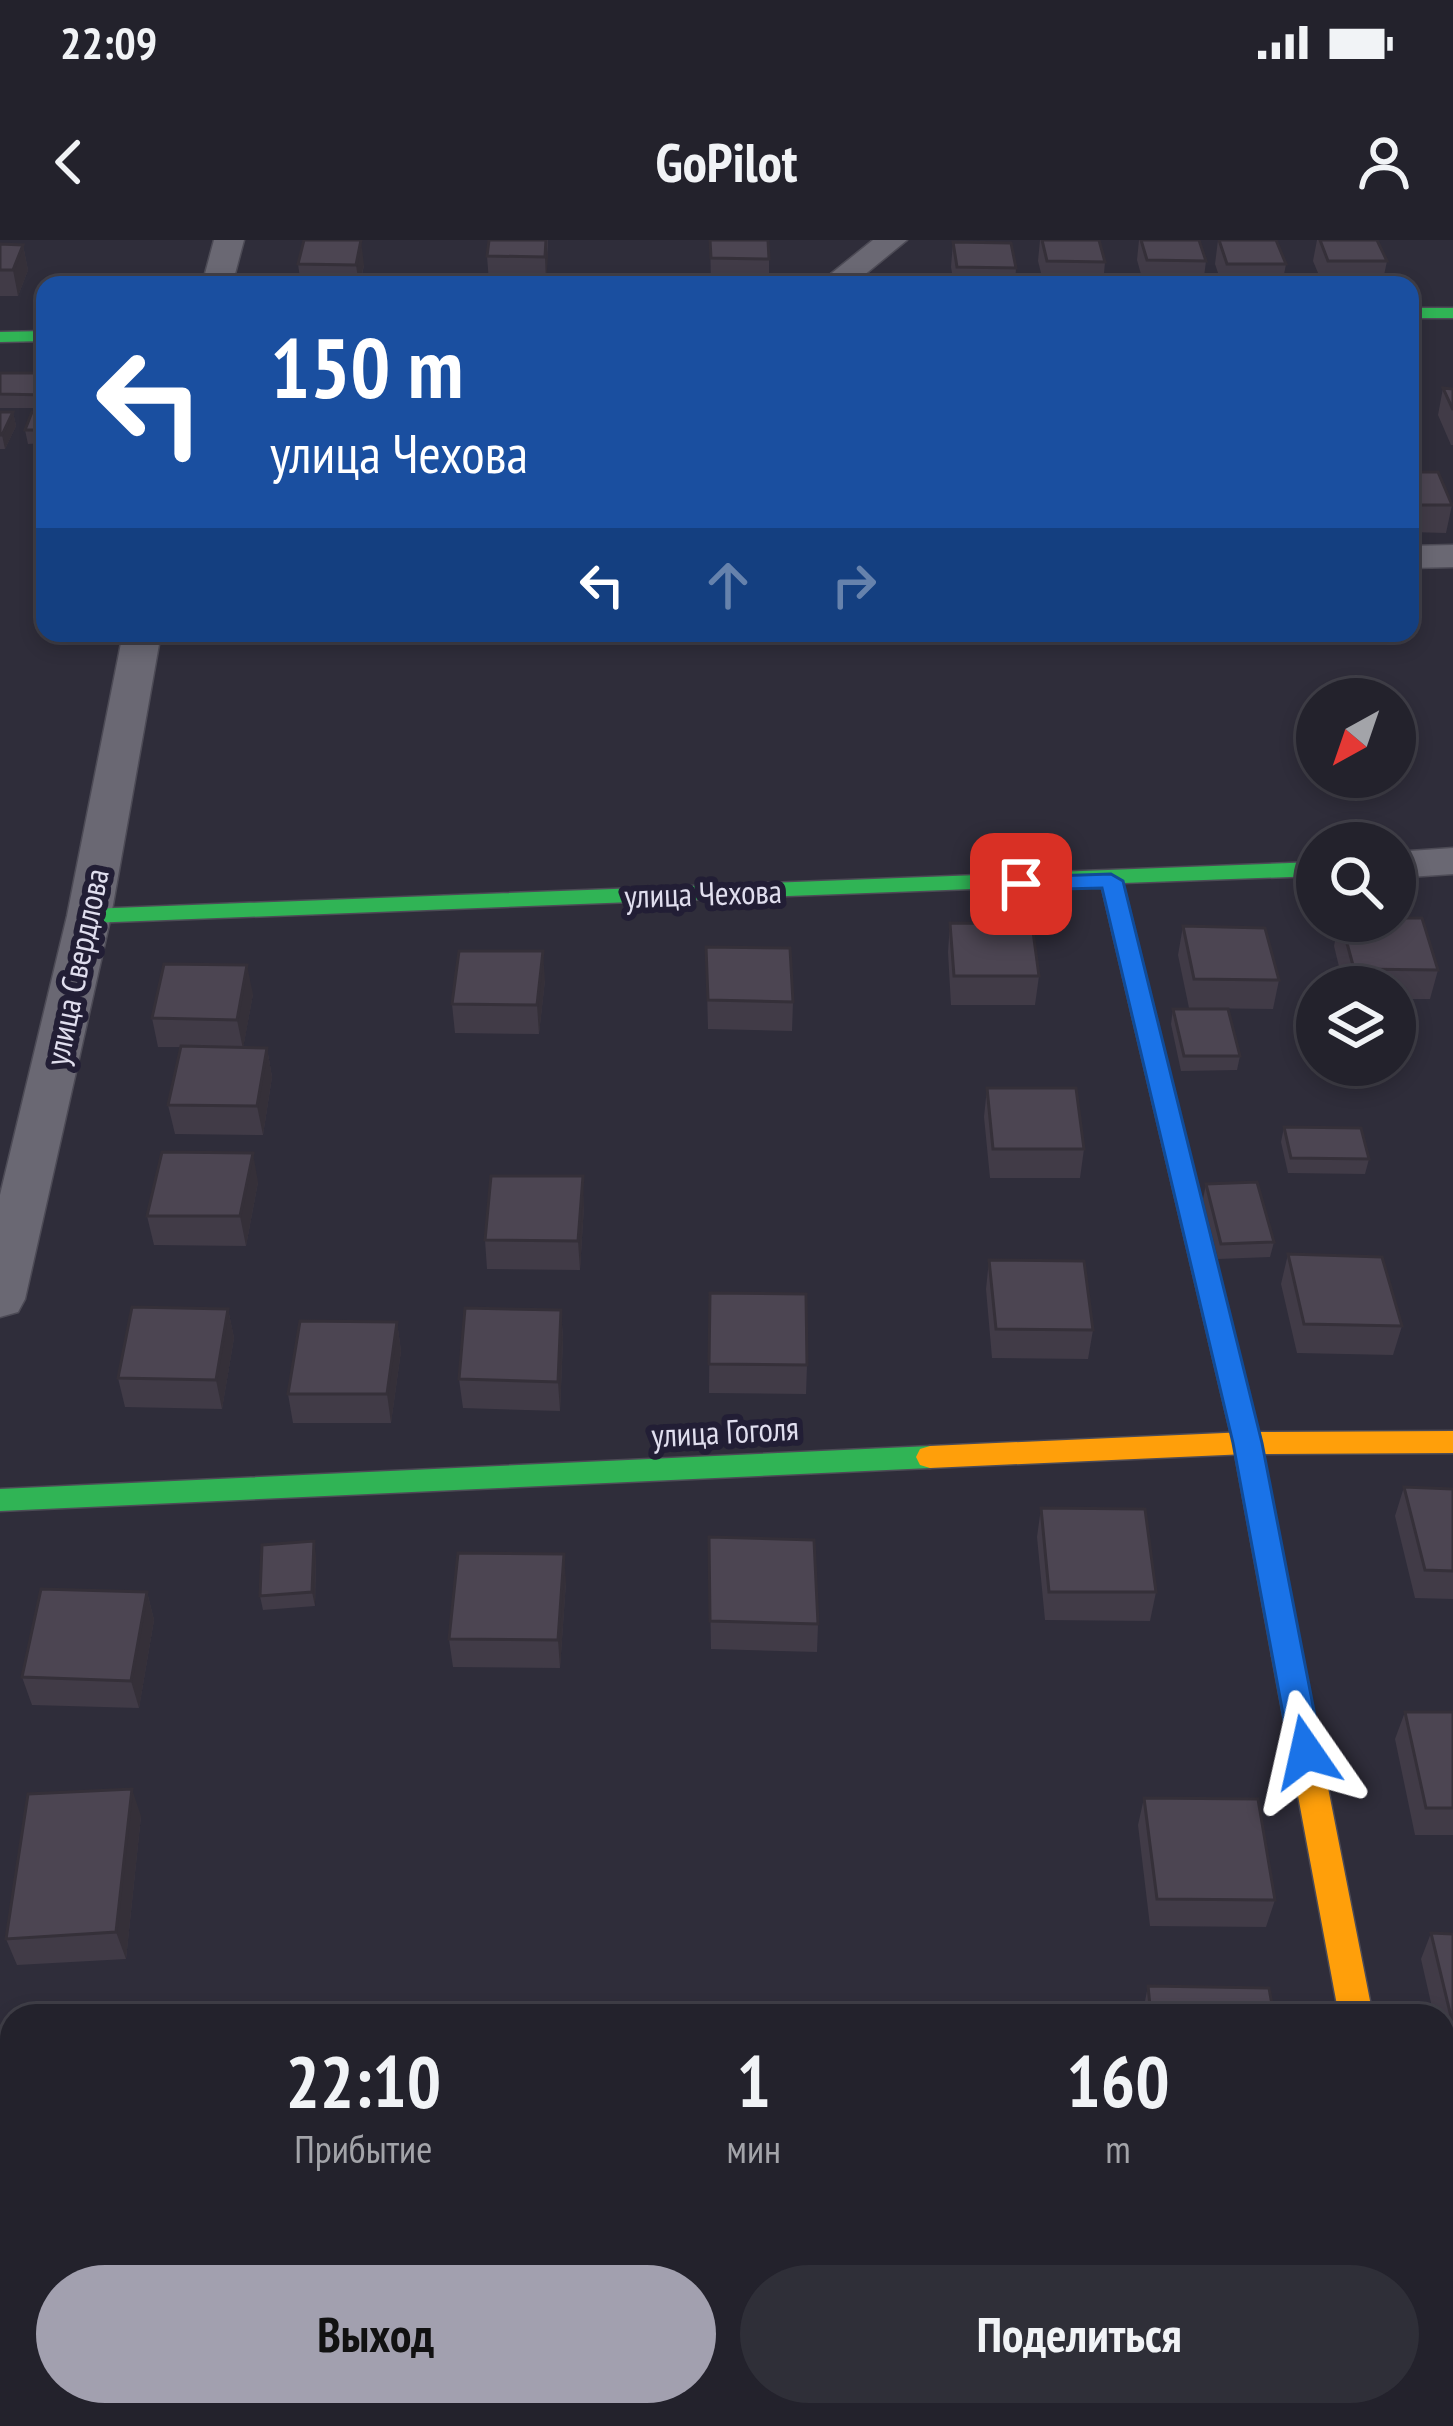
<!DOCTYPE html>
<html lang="ru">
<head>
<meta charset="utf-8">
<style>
  :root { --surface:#23222c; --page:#2f2f38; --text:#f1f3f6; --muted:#a3a4a9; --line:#403f48; --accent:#a2a0af }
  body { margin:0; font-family:"PT Sans Narrow",sans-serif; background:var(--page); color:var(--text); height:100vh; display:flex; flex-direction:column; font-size:45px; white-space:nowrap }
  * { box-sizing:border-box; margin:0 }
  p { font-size:39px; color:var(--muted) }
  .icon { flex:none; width:66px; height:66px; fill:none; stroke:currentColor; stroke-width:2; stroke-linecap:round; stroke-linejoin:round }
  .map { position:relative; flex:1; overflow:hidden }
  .drawer { position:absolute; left:0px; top:1764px; width:1455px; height:423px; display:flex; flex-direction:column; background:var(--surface); border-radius:36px 36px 0 0; box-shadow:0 6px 18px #0003,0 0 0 3px var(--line) }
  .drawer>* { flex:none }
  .hud { position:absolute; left:36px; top:36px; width:1383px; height:366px; border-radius:24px; box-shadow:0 6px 18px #0003,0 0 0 3px var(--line); background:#1a4fa0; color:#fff; overflow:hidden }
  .needle { width:78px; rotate:220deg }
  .fabs { position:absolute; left:1296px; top:438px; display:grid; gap:24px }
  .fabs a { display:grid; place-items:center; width:120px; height:120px; border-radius:50%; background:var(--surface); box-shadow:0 6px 18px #0003,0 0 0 3px var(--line); font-size:60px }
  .pin { position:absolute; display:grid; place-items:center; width:102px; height:102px; color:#fff; margin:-51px; border-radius:24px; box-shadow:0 6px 18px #0006 }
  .me { position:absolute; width:132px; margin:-66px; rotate:349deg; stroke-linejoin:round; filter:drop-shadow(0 0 9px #0008) }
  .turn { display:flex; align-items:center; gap:42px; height:252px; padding:0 36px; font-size:54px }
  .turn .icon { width:156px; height:156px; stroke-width:2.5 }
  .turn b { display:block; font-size:84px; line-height:102px }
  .lanes { display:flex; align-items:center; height:114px; padding:0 36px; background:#0003; justify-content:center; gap:60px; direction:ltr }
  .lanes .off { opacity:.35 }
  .eta { display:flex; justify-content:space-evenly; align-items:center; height:204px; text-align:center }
  .eta b { font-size:72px; font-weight:700; line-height:84px }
  .button { display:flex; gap:24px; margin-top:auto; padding:24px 36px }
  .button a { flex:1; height:138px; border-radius:72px; background:var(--accent); color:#111; font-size:48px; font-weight:700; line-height:138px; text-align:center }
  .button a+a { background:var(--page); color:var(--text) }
  .status { display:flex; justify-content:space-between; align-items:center; height:84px; padding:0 60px; background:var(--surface); direction:ltr }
  .status svg { height:33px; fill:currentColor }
  header { display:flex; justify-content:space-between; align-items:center; height:156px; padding:0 36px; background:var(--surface); font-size:54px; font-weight:700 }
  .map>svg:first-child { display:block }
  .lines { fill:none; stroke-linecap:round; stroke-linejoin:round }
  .street-casing { stroke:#4d4b56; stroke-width:3 }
  .fast-casing { stroke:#4d4b56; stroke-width:3 }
  .slow-casing { stroke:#4d4b56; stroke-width:3 }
  .street { fill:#6a6873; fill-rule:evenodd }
  .fast { fill:#30b455; fill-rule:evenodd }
  .slow { fill:#ff9f0a; fill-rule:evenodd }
  .wall { fill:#413b47 }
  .shaded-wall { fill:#353039 }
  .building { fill:#4c4552; stroke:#353039; stroke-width:3 }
  .route { fill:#1a73e8; stroke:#114b97; stroke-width:3 }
  .labels { text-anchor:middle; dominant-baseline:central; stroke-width:12; stroke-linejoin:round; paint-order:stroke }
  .street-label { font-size:33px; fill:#e0deee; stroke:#221e35 }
</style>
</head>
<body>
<div class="status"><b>22:09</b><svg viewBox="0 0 49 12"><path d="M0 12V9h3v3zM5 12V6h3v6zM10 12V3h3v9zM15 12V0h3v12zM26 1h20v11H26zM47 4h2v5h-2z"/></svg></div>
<header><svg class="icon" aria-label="back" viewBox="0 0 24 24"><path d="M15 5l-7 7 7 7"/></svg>GoPilot<svg class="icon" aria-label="person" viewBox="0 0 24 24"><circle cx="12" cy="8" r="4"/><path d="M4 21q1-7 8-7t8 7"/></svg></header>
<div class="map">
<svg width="1453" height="2186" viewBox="0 0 1453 2186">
  <rect width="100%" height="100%" fill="#2f2d3a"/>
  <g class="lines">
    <!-- street casing -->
    <g class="street-casing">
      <path id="street" d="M214,0H244L232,45H202Z
        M873,0H907L852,45H817Z
        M1453,305V327L1410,328V306Z
        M123,393H161L111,676L25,1059L18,1072L0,1077V955L67,676Z
        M1453,608V634L1395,638V612Z
        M1443,2144L1453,2148V2186H1398L1396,2175H1443Z"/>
    </g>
    <!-- fast casing -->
    <g class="fast-casing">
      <path id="fast" d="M1410,68H1453V78H1410Z
        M45,91V101L0,102V92Z
        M1317,622V636L1123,643L1261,1203L1302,1416L1298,1425L1287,1428L1276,1425L1272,1416L1233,1203L1101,644L89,683L78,676L89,669Z
        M930,1206L940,1209L944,1217L940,1225L930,1228L0,1271V1249Z"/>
    </g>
    <!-- slow casing -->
    <g class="slow-casing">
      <path id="slow" d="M1453,1191V1213L1247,1214L930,1228L920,1225L916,1217L920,1209L930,1206L1247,1192Z
        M1287,1404L1298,1407L1302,1416L1373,1776H1339L1272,1416L1276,1407Z"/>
    </g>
    <!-- street -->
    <use href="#street" class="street"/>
    <!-- fast -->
    <use href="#fast" class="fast"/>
    <!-- slow -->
    <use href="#slow" class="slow"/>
  </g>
  <!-- wall -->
  <path class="wall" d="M489,0H548L546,43L489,42L487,16Z
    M710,0L769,19V45L711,44Z
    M1040,0H1099L1105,22L1103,45H1044L1038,21Z
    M1139,0H1199L1206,21L1203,45H1144L1137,20Z
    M1218,0L1286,24L1282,45H1222L1215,24Z
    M1317,0H1377L1387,21L1382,45H1323L1313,21Z
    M953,2L1016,28L1015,45H954L951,27Z
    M0,4L23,5L28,30L18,56H0Z
    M298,24L364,25L360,45H301Z
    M0,133H45V168H0Z
    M1443,148L1453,149V205H1451L1438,175Z
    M0,172H13L16,186L5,209H0Z
    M45,172V203L28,204L25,190Z
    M1410,232L1452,265L1446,293L1410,292Z
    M1339,681H1395L1438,730L1430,759H1395V747H1344L1334,706Z
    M950,683L1039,736L1035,765H951L948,712Z
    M1183,686L1279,740L1273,769L1189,768L1178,715Z
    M706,707L793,762L792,791L708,789Z
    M545,740L539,794L455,793L452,764Z
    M253,754L243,808H267L272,837L263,895L175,894L168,865L180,807H158L152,778Z
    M1173,769L1240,816L1237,830L1181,831L1171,784Z
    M987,848L1084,909L1080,938H990L984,877Z
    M1284,887L1369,919L1365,934L1288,933L1281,902Z
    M258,942L246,1006L154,1005L147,976Z
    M1206,944L1274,1002L1270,1017L1218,1019L1203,959Z
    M584,965L580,1030L487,1029L485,1000Z
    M1288,1014L1402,1086L1393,1115L1297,1113L1281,1044Z
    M989,1020L1093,1090L1088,1119L992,1118L986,1049Z
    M710,1053L807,1125L806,1154L709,1153Z
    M228,1069L234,1098L222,1169L125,1167L118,1138Z
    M561,1070L563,1099L560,1171L463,1168L459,1139Z
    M397,1082L401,1111L391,1183H293L288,1154Z
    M1404,1247L1453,1249V1359L1415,1358L1395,1276Z
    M1041,1268L1156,1352L1150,1381L1045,1380L1037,1297Z
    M709,1297L818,1384L817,1412L711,1409Z
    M316,1316L315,1366L263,1370L260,1356Z
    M566,1342L560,1428L453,1427L449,1399Z
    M147,1352L154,1380L139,1468L32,1465L22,1437Z
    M1405,1472H1453V1595H1415L1395,1499Z
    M1144,1558L1275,1660L1266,1687L1150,1686L1138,1585Z
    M141,1576L126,1719L17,1725L6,1699Z
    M1431,1693L1453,1694V1829L1446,1828L1443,1816V1776H1434L1421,1719Z
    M1148,1746L1274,1776H1142Z
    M12,1943V2036H8L0,2021V1993Z
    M1033,2175H1177L1178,2186H1034Z
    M1217,2175H1366L1368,2186H1219Z"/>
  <!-- shaded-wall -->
  <path class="shaded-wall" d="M361,0L364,25L359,45L356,25Z
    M546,0L548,17L546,43L545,17Z
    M23,5L28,30L18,56L13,30Z
    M13,172L16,186L5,209L2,195Z
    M543,711L545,740L539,794L537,765Z
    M247,725L253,754L243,809L237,780Z
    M267,808L272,837L263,895L257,866Z
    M253,913L258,942L246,1006L240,976Z
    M583,936L584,965L580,1030L578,1001Z
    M228,1069L234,1098L222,1169L216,1140Z
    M561,1070L563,1099L560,1171L558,1142Z
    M397,1082L401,1111L391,1183L387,1154Z
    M314,1301L316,1316L315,1366L312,1352Z
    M564,1314L566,1342L560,1428L558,1400Z
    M147,1352L154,1380L139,1468L131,1441Z
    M132,1549L141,1576L126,1719L116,1692Z"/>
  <!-- building -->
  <path class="building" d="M304,0H361L356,25L298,24Z
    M489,0H546L545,17L487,16Z
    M710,0H768L769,19L711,18Z
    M1042,0H1099L1105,22L1047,21Z
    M1141,0H1199L1206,21L1147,20Z
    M1219,0H1276L1286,24H1227Z
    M1320,0H1377L1387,21H1328Z
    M953,2L1011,3L1016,28L957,27Z
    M0,4L23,5L13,30H0Z
    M0,133H45V155L0,154Z
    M1443,148L1453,149V170Z
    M0,172H13L2,195H0Z
    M32,172H45V190H25Z
    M1410,232H1438L1452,265H1410Z
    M1395,678H1422L1438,730L1354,729L1341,681H1395Z
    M950,683L1032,684L1039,736H954Z
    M1183,686L1265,688L1279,740L1194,739Z
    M706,707L790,708L793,762L708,760Z
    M459,711H543L537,765L452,764Z
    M164,724L247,725L237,780L152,778Z
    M1173,769H1228L1240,816H1184Z
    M181,806L267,808L257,866L168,865Z
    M987,848H1076L1084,909H993Z
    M1284,887L1361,888L1369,919L1291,918Z
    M162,912L253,913L240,976H147Z
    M491,936H583L578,1001L485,1000Z
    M1257,942L1274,1002L1221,1004L1206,944Z
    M1288,1014L1382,1017L1402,1086L1304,1084Z
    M989,1020L1084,1021L1093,1090L996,1089Z
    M710,1053L806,1054L807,1125L709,1124Z
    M132,1067L228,1069L216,1140L118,1138Z
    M465,1068L561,1070L558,1142L459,1139Z
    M300,1081L397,1082L387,1154H288Z
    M1404,1247L1453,1249V1331L1425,1330Z
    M1041,1268L1145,1269L1156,1352H1049Z
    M709,1297L814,1300L818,1384L710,1381Z
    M314,1301L312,1352L260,1356L262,1305Z
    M458,1313L564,1314L558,1400L449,1399Z
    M41,1349L147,1352L131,1441L22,1437Z
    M1405,1472H1453V1568H1426Z
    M132,1549L116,1692L6,1699L28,1554Z
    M1144,1558L1258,1559L1275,1660L1157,1659Z
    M1431,1693L1453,1694V1785Z
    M1148,1746L1269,1748L1274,1776H1151Z
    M12,1943V2013L0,2012V1993Z
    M417,2175H553V2186H416Z
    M782,2175H919V2186H783Z
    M1040,2175H1177L1178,2186H1042Z
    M1229,2175H1366L1368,2186H1230Z"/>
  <!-- route -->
  <path class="route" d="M1111,634L1123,641L1262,1203L1322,1512L1317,1521H1295L1290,1512L1233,1203L1102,648L1021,650L1010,644L1021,637Z"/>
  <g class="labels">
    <!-- street labels -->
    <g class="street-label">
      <text transform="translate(703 653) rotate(-2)">улица Чехова</text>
      <text transform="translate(76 727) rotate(-78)">улица Свердлова</text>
      <text transform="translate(725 1191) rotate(-3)">улица Гоголя</text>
    </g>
  </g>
</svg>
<div class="fabs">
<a><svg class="needle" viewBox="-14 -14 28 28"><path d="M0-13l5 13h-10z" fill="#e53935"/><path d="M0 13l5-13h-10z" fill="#a3a4a9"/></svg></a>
<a><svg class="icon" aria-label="search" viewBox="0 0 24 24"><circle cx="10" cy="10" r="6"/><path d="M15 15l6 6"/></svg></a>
<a><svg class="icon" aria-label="layers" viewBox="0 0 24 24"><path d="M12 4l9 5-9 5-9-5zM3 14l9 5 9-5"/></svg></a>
</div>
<div class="pin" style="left:1021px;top:644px;background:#d93025"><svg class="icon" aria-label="arrive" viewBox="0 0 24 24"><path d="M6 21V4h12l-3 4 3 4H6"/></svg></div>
<svg class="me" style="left:1306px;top:1512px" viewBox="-20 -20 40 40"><path d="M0-17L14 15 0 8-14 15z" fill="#1a73e8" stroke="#fff" stroke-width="4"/></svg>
<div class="hud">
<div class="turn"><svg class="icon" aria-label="left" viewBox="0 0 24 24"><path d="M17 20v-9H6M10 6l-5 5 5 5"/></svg><div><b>150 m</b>улица Чехова</div></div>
<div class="lanes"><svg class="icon" aria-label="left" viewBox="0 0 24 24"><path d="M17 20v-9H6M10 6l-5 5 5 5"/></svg><svg class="icon off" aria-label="ahead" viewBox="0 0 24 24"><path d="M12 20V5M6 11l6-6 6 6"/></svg><svg class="icon off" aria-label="right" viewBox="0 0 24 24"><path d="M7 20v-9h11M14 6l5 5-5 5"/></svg></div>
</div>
<section class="drawer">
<div class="eta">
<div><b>22:10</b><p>Прибытие</p></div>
<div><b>1</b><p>мин</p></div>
<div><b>160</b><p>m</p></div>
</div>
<div class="button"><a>Выход</a><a>Поделиться</a></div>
</section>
</div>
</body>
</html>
